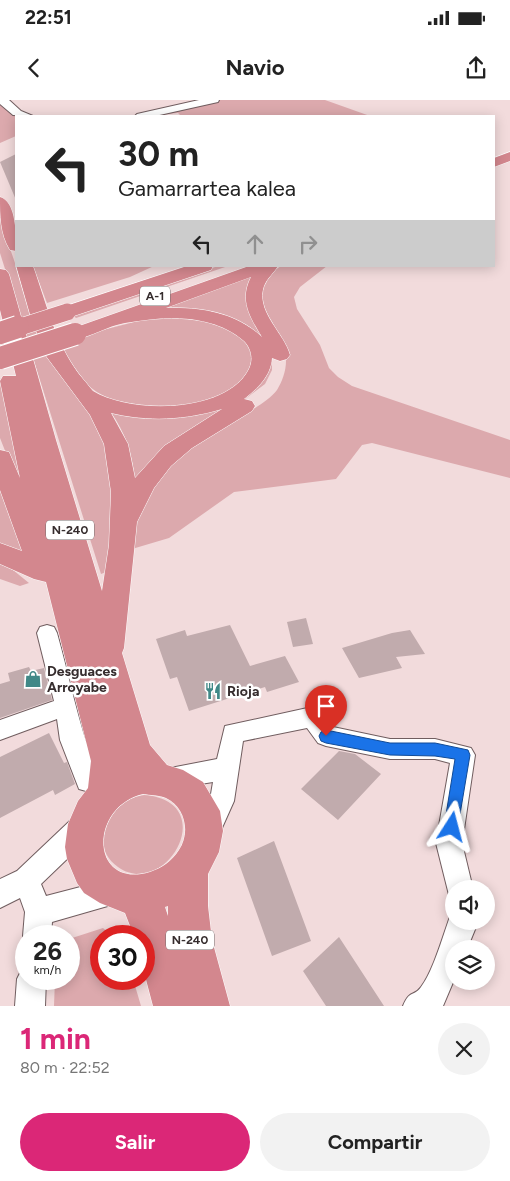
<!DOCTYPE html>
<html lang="es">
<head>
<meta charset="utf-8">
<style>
  :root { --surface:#fff; --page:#f2f2f2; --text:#222; --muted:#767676; --accent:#db2777 }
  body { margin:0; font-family:Figtree,sans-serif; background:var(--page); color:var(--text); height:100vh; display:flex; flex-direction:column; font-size:19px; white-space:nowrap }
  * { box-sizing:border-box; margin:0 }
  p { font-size:16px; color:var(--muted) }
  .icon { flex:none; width:28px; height:28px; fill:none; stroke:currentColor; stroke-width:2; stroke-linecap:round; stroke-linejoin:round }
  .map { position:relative; height:906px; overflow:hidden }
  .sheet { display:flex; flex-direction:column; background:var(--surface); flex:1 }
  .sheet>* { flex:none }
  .banner { position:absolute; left:15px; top:15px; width:480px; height:152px; border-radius:0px; box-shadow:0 2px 12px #0003; background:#fff; color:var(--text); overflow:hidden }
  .controls { position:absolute; left:445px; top:780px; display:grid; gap:10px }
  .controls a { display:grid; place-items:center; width:50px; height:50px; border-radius:50%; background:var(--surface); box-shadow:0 2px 12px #0003; font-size:25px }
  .speed { position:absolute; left:15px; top:825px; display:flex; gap:10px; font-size:25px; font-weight:700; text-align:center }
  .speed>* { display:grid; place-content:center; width:65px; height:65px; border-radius:50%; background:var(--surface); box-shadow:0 2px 12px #0003; line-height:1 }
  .speed small { font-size:12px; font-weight:400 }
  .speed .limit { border:8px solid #d22; background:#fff; color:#111 }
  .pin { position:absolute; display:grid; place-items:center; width:42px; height:42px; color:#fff; margin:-51px -21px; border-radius:50% 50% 50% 0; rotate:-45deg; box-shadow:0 0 5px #0007 }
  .pin .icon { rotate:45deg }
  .me { position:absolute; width:55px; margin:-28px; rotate:9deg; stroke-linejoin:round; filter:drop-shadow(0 0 4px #0008) }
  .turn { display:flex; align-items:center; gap:18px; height:105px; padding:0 20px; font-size:22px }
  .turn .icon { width:65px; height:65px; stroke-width:2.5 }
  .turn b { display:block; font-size:35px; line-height:42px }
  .lanes { display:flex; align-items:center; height:48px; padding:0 20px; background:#0003; justify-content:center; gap:25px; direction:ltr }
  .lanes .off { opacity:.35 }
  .round { display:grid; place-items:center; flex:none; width:52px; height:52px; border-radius:26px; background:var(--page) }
  .head { display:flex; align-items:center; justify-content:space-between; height:85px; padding:0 20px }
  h1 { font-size:30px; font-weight:700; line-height:38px; color:var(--accent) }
  .cta { display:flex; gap:10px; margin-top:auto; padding:10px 20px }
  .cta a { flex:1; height:58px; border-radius:30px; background:var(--accent); color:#fff; font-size:20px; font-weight:700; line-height:58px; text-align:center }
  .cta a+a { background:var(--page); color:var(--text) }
  .status { display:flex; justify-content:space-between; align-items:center; height:35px; padding:0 25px; background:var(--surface); direction:ltr }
  .status svg { height:14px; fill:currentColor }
  header { display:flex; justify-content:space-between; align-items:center; height:65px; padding:0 20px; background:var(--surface); font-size:22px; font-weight:700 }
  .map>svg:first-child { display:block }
  .green { fill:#dca9ad }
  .building { fill:#c1abad }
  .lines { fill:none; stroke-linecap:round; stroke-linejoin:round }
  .street-casing { stroke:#705d5f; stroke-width:2 }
  .secondary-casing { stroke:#705d5f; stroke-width:2 }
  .highway-casing { stroke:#fff; stroke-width:1 }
  .street { fill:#fff; fill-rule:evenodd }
  .secondary { fill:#fff; fill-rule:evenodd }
  .highway { fill:#d3878e; fill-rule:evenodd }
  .highway-bridge-far1-casing { stroke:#fff; stroke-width:18; stroke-linecap:butt }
  .highway-bridge-casing { stroke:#fff; stroke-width:24; stroke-linecap:butt }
  .highway-bridge-far1 { stroke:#d3878e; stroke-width:17 }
  .highway-bridge { stroke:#d3878e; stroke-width:22 }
  .route { fill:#1a73e8; stroke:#114b97 }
  .labels { text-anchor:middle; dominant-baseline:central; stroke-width:5; stroke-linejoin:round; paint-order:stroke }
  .shield { fill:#fff; stroke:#726c6d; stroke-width:1 }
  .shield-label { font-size:12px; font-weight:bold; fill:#362d2e }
  .poi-label { font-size:14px; font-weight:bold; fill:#362d2e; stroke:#fff; text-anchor:start }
</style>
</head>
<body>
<div class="status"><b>22:51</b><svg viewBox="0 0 49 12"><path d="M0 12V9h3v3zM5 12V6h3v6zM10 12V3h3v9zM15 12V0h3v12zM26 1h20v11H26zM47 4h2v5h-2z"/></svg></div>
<header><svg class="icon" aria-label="back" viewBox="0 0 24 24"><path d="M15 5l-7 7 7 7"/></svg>Navio<svg class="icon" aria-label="share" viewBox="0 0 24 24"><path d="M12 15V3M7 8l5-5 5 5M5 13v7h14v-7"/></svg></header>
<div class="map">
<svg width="510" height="906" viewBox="0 0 510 906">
  <rect width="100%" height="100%" fill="#f2dbdc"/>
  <!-- green -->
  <path class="green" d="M220,0H325L370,16H181L178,13L148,16Z
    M0,3L9,12L20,16H16V36L0,43Z
    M0,119L16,166L98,321L116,392L106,472L101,474L0,153Z
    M33,166H154L130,177L47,203Z
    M218,166H228L76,218L73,215Z
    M281,166H327L300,187L294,197L297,209L320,245L329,268L338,277L352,286L510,340V378L372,343L362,345L336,379L234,392L169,438L132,449C134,392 179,351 226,324C242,315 265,305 277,290C282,282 286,271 286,261C288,239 263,214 258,191L268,175Z
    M254,175L247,187L246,197L272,256V270L265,284L135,382C133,356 126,333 110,311L186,315L260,279L244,226L158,211Z
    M188,217C217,224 242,227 254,258C251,266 249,275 242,281C210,313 134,316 97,292C79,281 70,262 58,244L95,232L146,219Z
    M0,278L22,385L19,386L0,338Z
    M0,382L31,457L0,446Z
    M0,464L13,470L29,483L20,486L0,479Z
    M144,695C222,701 166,801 118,767C95,751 100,722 119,705C125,699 135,697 144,695Z
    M103,828L112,836H101V879H133L141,906H54L55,879H69V839Z"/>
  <!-- building -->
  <path class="building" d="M16,54V100L0,62Z
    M306,518L313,544L293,547L287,522Z
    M230,525L250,566L285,556L299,582L267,592L265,587L189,611L177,577L170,579L156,539L185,530L187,536Z
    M410,530L425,554L396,557L402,568L359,578L342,548L392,533Z
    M29,567L31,571L44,568L52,600L0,618V584L10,581L8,573Z
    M49,633L64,663L67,662L75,684L55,695L53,690L0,718V657Z
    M339,651L355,654L381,674L338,720L301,689Z
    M274,741L311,841L272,856L237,758Z
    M339,837L384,906H326L303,871Z"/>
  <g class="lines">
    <!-- street casing -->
    <g class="street-casing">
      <path id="street" d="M47,525L54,527L57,533C70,579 79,628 97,672L116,678L119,686L116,694L107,697L79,689L60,640L57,619L0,640V620L54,601L37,533L40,527Z
        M312,607L320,610L333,627L390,639H435L471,648L475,655L462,743L473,789H454V800L450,799L436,743L450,663L435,659H390L326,646L318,643L307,628L243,641L234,701L217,739L208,742L199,739L195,730L210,700L213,682L169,689L160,686L157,678L160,670L217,659L225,626Z
        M83,714L92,717L96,726L92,735L41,784L46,796L115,778L125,781L128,791L125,801L52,822L51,836H26V844L23,836L25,812L20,798L0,808V779L17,771L74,717Z
        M452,811L454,821H476V827L467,849H454V880L443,906H403C410,889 414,897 421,887C434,870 444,832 452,811Z
        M26,867V879H46L45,906H15L17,879L22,869Z"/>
    </g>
    <!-- secondary casing -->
    <g class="secondary-casing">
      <path id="secondary" d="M0,0H9L21,11L33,16L13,15L0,4Z
        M199,0H219L218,2L155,16H135L137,14Z"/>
    </g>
    <!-- highway casing -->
    <g class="highway-casing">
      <path id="highway" d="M510,52V61L494,67V58Z
        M0,97C17,102 16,137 16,151L10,150C0,134 0,115 0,97Z
        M16,165L33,166C47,205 56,247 83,279C86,282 90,288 93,291C131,314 226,314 249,269C254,259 251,248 244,241C212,213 164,216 125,223C108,226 92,236 75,240L68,238L65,234L68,230L249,166H278C274,173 267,178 264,186C255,211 284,233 290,255L287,259L280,261L272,258C271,276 257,289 244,299L252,301L255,306L252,311L192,348L171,366L154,388L137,422L124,548L122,553L150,645L167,665L183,670L203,682L220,711L223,731L219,752L208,774V806L212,840L230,906H153L144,872V836H134L125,813L100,803L84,793L77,783L67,759L65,747L68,724L78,701L88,688L91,661L46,482L34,479L0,464V443L22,451L0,390V350L9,352L20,378L0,281L3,276H16L0,210V169L6,170L9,174L56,340L102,491L109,445L111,392L104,344L90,315L46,256L31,218ZM251,177C239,200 250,217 262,237C235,212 201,207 166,208ZM222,309L164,346L135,378L128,344L111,313C148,322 185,320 222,309ZM143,694C150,695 159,695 166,698C185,707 191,732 179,750C172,761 162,768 150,772C90,790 88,707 143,694ZM168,806V816L165,807Z
        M187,166H213L211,170L74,216H60L58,212L60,208Z"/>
    </g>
    <!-- street -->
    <use href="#street" class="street"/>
    <!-- secondary -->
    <use href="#secondary" class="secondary"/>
    <!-- highway -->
    <use href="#highway" class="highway"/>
    <!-- highway-bridge-far1 casing -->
    <g class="highway-bridge-far1-casing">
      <path id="highway-bridge-far1" d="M14,229L67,212"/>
    </g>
    <!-- highway-bridge casing -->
    <g class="highway-bridge-casing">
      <path id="highway-bridge" d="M0,233L18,227
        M0,258L75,234"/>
    </g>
    <!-- highway-bridge-far1 -->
    <use href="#highway-bridge-far1" class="highway-bridge-far1"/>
    <!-- highway-bridge -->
    <use href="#highway-bridge" class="highway-bridge"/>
  </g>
  <!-- route -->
  <path class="route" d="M326,630L390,643H435L468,650L470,655L457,732L452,735L446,732L444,727L455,659L435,656L390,655L326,643L321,641L319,636L321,632Z"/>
  <!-- icons -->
  <defs>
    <g id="shop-bare" transform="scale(1.35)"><path d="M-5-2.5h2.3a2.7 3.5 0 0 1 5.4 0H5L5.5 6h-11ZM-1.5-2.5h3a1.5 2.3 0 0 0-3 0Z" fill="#408887" stroke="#fff" stroke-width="2.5" paint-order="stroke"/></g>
    <g id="restaurant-bare" transform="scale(1.35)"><path d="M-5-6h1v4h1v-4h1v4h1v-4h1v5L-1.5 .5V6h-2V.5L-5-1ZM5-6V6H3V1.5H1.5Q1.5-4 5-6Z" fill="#408887" stroke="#fff" stroke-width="2.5" paint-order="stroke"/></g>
  </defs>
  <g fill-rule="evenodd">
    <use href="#shop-bare" x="33" y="579"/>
    <use href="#restaurant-bare" x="213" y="591"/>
  </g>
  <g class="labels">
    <!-- shield labels -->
    <g class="shield">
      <rect x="140" y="186.5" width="30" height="19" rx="4"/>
      <rect x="46" y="420.5" width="48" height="19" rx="4"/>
      <rect x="166" y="830.5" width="48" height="19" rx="4"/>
    </g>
    <g class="shield-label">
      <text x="155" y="196">A-1</text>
      <text x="70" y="430">N-240</text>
      <text x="190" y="840">N-240</text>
    </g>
    <!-- poi labels -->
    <g class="poi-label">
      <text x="47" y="571">Desguaces<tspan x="47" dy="16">Arroyabe</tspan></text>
      <text x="227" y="591">Rioja</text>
    </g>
  </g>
</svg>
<div class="controls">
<a><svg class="icon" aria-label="sound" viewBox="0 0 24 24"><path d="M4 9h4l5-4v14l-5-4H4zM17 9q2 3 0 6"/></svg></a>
<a><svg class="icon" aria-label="layers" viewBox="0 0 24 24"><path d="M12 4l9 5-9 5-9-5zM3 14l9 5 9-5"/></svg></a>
</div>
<div class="speed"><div>26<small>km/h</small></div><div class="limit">30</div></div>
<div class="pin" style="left:326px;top:636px;background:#d93025"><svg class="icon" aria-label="arrive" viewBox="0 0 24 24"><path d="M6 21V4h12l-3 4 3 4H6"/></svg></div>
<svg class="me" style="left:452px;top:727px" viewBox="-20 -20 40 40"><path d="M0-17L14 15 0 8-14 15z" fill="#1a73e8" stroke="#fff" stroke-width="4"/></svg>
<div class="banner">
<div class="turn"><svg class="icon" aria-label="left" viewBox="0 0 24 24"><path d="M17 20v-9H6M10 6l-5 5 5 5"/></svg><div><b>30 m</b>Gamarrartea kalea</div></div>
<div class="lanes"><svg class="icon" aria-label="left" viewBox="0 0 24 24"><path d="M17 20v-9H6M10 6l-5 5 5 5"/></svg><svg class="icon off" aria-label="ahead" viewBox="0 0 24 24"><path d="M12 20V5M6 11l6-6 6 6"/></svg><svg class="icon off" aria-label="right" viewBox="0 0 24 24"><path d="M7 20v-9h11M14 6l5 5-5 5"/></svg></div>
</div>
</div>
<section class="sheet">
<div class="head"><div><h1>1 min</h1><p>80 m · 22:52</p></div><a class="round"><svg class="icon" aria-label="close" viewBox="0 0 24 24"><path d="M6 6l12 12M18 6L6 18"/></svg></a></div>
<div class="cta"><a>Salir</a><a>Compartir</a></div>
</section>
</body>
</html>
